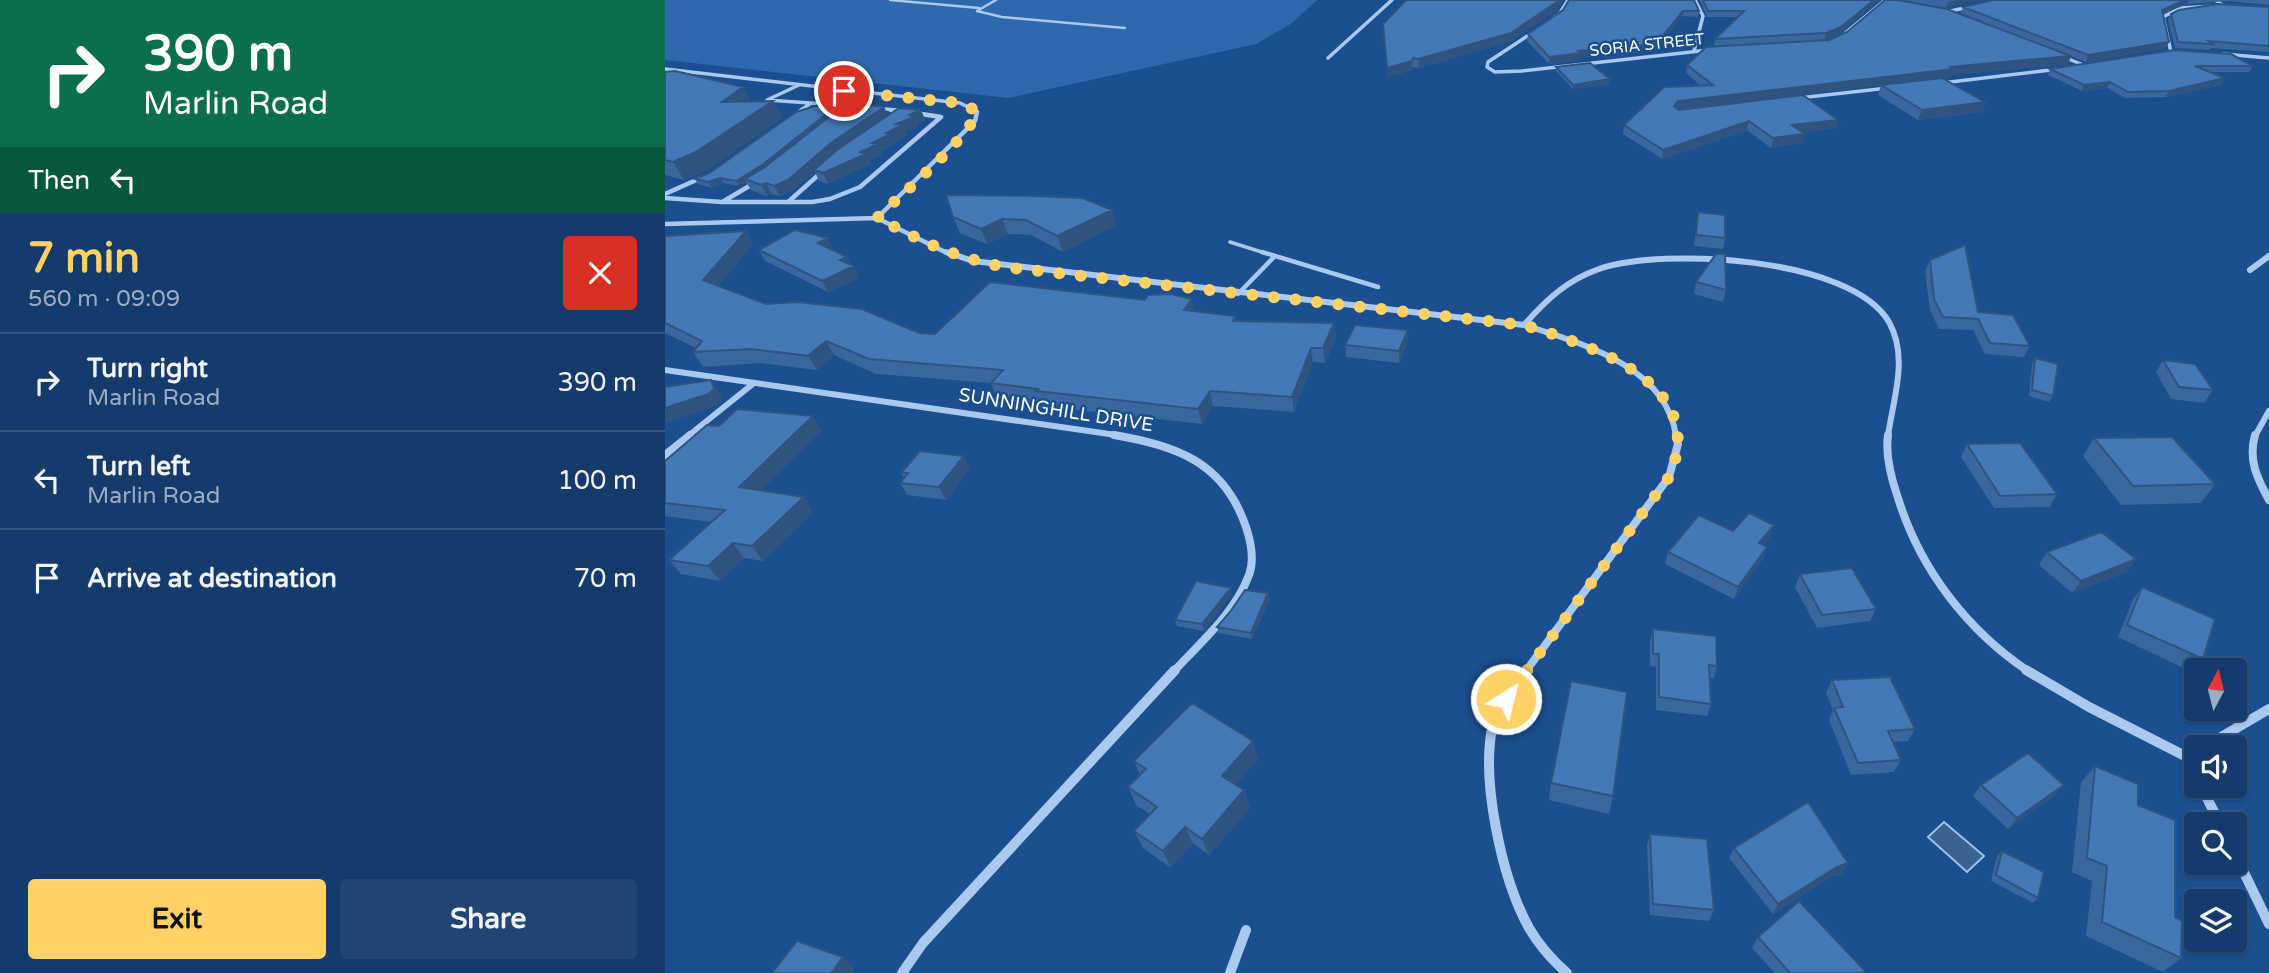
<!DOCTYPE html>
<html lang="en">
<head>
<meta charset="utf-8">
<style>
  :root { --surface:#143b6b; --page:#214673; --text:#f1f3f6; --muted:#9dadc1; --line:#33557e; --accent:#ffd166 }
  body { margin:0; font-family:"Varela Round",sans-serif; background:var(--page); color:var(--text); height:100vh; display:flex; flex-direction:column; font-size:26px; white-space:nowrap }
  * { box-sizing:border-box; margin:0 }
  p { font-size:23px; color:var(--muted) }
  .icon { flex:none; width:38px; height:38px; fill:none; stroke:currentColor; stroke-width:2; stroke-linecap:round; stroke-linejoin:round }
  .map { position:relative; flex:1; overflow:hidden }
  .drawer { display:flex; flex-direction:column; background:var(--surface); width:665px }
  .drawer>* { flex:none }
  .hud { background:#0b6e4f; color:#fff; overflow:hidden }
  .needle { width:46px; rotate:7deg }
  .controls { position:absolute; left:1519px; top:658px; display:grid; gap:14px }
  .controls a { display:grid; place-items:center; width:63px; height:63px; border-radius:7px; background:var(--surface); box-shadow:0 2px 5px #0004,0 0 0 2px var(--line); font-size:35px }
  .pin { position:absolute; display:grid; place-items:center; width:60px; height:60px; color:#fff; margin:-30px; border:4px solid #fff; border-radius:50%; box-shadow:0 2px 7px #0007 }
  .me { position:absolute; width:77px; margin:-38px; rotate:36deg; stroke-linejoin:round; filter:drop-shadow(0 0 5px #0008) }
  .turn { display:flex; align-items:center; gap:24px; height:147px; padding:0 28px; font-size:32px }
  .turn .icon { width:91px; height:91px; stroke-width:2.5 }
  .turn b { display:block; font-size:49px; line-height:60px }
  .then { display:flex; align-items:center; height:66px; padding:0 28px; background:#0003; gap:14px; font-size:26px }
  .round { display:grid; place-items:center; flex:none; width:74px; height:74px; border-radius:7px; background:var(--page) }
  .headline { display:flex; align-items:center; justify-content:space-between; height:119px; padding:0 28px }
  h1 { font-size:42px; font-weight:700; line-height:52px; color:var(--accent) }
  .action { display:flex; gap:14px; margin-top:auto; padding:14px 28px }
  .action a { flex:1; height:80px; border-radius:7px; background:var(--accent); color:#111; font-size:28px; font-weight:700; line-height:80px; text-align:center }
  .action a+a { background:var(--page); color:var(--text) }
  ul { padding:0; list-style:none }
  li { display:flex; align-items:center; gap:21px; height:98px; padding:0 28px; border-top:2px solid var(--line) }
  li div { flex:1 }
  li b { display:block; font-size:26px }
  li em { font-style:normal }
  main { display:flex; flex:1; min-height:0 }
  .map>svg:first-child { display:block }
  .green { fill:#2e69ad }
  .water { fill:#3c6290; stroke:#9cc4f0; stroke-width:2 }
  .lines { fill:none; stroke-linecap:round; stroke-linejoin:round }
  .lane-far2 { stroke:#a9c9ee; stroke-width:2.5 }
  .lane-far1 { stroke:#a9c9ee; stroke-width:3.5 }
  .lane { stroke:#a9c9ee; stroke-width:4.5 }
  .street-far4 { stroke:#a9c9ee; stroke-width:3.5 }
  .street-far3 { stroke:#a9c9ee; stroke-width:4.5 }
  .street-far2 { stroke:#a9c9ee; stroke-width:6 }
  .street-far1 { stroke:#a9c9ee; stroke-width:8 }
  .street { stroke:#a9c9ee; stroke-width:10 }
  .wall { fill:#3a679d }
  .shaded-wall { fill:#305480 }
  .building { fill:#4478b7; stroke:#305480; stroke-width:2 }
  .route { stroke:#ffd166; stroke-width:12; stroke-dasharray:0 21.6 }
  .labels { text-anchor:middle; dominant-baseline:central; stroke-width:5; stroke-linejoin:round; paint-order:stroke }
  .far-street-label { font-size:16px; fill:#fff; stroke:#1b4f8f }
  .street-label { font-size:19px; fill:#fff; stroke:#1b4f8f }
</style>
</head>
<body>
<main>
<section class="drawer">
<div class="hud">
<div class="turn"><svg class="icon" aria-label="right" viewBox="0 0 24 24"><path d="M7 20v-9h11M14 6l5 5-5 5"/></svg><div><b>390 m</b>Marlin Road</div></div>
<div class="then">Then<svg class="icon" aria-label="left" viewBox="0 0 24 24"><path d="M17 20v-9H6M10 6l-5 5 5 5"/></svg></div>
</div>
<div class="headline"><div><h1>7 min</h1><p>560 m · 09:09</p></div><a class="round" style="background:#d93025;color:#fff"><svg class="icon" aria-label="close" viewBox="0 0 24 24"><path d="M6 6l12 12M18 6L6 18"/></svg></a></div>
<ul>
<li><svg class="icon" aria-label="right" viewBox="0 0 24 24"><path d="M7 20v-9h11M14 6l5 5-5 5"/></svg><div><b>Turn right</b><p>Marlin Road</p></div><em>390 m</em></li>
<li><svg class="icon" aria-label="left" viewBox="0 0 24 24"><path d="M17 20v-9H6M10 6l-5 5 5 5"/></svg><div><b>Turn left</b><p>Marlin Road</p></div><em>100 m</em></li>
<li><svg class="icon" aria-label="arrive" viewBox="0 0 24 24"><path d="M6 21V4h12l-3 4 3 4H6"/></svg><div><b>Arrive at destination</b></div><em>70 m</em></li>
</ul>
<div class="action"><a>Exit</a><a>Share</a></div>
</section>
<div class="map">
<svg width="1604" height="973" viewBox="0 0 1604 973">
  <rect width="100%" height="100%" fill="#1b4f8f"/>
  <!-- green -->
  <path class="green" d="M0,0H652L626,24L591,44L343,98L0,60Z"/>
  <!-- water -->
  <path class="water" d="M1279,822L1319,856L1302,872L1263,837Z"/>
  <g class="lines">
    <!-- lane-far2 -->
    <path class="lane-far2" d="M225,0L314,8
      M331,0L312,11L337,17L460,28"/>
    <!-- lane-far1 -->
    <path class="lane-far1" d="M565,242L603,254"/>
    <!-- lane -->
    <path class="lane" d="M597,252L713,287
      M573,294L610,256"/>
    <!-- street-far4 -->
    <path class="street-far4" d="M1550,0L1559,6
      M1281,12L1304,7
      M888,18L895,13L903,0
      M870,31L823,62L822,67L830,72L857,71L1044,50
      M1173,39L1219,1
      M1029,51L1038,16L1030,0
      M1506,52L1498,17L1515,8L1550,6
      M1558,54L1604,58
      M1396,56L1421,66
      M663,58L727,0
      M0,69L295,103L311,111
      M1277,83L1394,69
      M134,85L102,100L145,103
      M1134,98L1223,88
      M212,108L238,111
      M135,111L146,103L186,106"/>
    <!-- street-far3 -->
    <path class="street-far3" d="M226,110L238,111
      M129,116L137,110
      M0,194L38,177
      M0,198L57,202H147L165,199L195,187L276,117L250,113
      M59,201L91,182
      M123,202L159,170
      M212,218L310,121L312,112L308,110
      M0,224L212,218L284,254"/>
    <!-- street-far2 -->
    <path class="street-far2" d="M281,252L308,261L859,325C918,344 1001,366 1011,436
      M1585,270L1604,256
      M859,325C881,300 902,280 934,269C999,247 1186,257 1224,322C1244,358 1228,399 1223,436
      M0,370L458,436
      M23,436L89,383
      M1590,436L1604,411"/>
    <!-- street-far1 -->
    <path class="street-far1" d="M449,435C512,446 559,462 581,527C586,542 590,559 584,575C570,613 536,642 509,671
      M1223,435C1220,456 1226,478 1233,498C1255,569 1302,630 1363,671
      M1590,435C1583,460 1592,478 1604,500
      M0,455L25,435
      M861,671L1004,477L1013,444L1011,435"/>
    <!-- street -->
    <path class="street" d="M862,670C851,686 832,704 828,724C815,779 837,879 864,928C874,945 887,960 902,973
      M1361,670L1424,707L1522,757
      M1539,747L1604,709
      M1522,757L1531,776
      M1522,757L1531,752
      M1536,786L1555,824
      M1570,854L1604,924
      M237,973L258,943L510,670
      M565,973L581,930"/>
  </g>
  <!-- wall -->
  <path class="wall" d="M741,0H898L892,10L846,41L754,68L748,67L747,70L723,77L718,24Z
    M1035,0H1214L1175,33L1160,40L1049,46L1050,39L1073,17H1042Z
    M1237,0H1314L1281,8Z
    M1328,0H1604V5L1564,1L1522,4L1498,14L1501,48L1421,62L1406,56L1403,64L1287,75L1286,77L1277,78L1320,102L1317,112L1253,120L1213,95L1216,85L1013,109L1173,120L1171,128L1138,132L1140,134L1138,143L1106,148L1082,130L997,159L958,134L959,125L1036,86L1021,73L1022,65L1374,44L1296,13L1298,7Z
    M1604,7V52L1546,48L1545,50L1510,48L1503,20L1506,14Z
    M898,10L1034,11L1033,17L1017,16L990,51L916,57V60L884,64L862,41L863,34Z
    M1588,66L1584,72H1544L1560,78L1556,85L1501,97L1460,98L1442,88L1417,91L1383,75L1385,69Z
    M891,67L945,79V84L908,89L891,71Z
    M0,72L78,87L85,101H108L117,118L42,170L19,180L0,175Z
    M219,107L223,116L256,110L260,120L251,124L253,127L240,132L242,135L229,142L230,144L216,151L217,154L204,161L205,164L163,184L154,181L150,172L129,190L115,196L107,194L102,196L86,190L81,182L74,186L58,183L47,188L33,184L30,179L174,109Z
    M417,198L451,225L398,252L366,235L343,234L322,244L295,233L288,217Z
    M1033,212L1060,238L1058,249L1029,246Z
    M81,231L88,244L53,286L101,304L254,333L270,334L530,312L570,316L571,321L669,323L671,338L660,363L648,362L629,412L548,406L537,424L377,406L375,403L332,398L326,383L211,374L169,355L152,370L95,363L38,367L28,352L31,348L0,333V236Z
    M94,250H168H167L189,266L194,278L163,292L100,261Z
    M1265,260L1313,312L1365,346L1359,357L1320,354L1308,330L1274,329L1265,310L1260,271Z
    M1031,282L1061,290L1058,302L1029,294Z
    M743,330V342L734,363L681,357L680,345Z
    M1370,358L1388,396L1384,402L1364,396L1367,364Z
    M1498,360L1548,390L1539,403L1506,399L1491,372Z
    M157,430L96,490L148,512L98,561L79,558L55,581L16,574L4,560L46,522L0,516V461Z
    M1429,438L1550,484L1536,503L1456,505L1418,456Z
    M1302,444L1392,494L1385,507L1329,508L1296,457Z
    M299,456L305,468L281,500L242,495L235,483L239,478L236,473Z
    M1068,531L1105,537L1098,545L1102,547L1098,559L1069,599L1000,564L1003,552Z
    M1382,552L1462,572L1407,593L1374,565Z
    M1135,574L1211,609L1205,621L1152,628L1130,587Z
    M1477,587L1538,659L1527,672L1453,637L1468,599Z
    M603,593L605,600L587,639L554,633L552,627Z
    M567,594L539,631L512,626L510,620Z
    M988,629L1052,666L1049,678H1044L1046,704L1042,716L991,710V667L985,666V642Z
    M1167,680L1250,729L1243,741L1229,742L1236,760L1229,772L1186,775L1164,720L1168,710L1161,693Z
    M593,759L570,785L579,790L585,808L544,855L528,843L506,868L478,848L469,831L485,814L471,805L463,787L475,775L469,761Z
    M1430,766L1510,917L1516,958L1498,972L1421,936L1427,881L1407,872L1416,782Z
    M886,783L948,796L944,814L884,800Z
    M1316,785H1399L1389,796L1343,829L1308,796Z
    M985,834L1049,910L1044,921L985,915L982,845Z
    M1069,848L1177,874L1166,877L1108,914L1064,858Z
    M1337,851L1373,898L1368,903L1326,881L1332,856Z
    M1093,937L1202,973H1110L1087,948Z"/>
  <!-- shaded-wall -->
  <path class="shaded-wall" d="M894,0H898L892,10L846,41L754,68L753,59Z
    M1209,0H1214L1175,33L1160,40L1161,33Z
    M1290,0H1314L1281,8L1283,2Z
    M1520,0H1524L1522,4L1494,15L1497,10Z
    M1018,11L1017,16L990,51L916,57V60L884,64V57L913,51Z
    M1504,42L1501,48L1421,62L1423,55Z
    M1406,56L1403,64L1287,75L1286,77L1011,109L1009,106L1013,101L1284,67Z
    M748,58L747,70L723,77L722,68Z
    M1560,78L1556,85L1501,97L1504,91Z
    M945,79V84L908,89V85Z
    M1445,82L1442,88L1417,91L1419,85Z
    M78,87L86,104L57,102Z
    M108,101L117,118L42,170L19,180L8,162Z
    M1320,102L1317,112L1253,120L1257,110Z
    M173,105L175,110L100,170L80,179L81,182L74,186L71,181Z
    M219,107L223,116L149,170L150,172L129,190L115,196L109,186L166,143Z
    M256,110L260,120L251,124L253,127L240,132L242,135L229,142L230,144L216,151L217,154L204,161L205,164L163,184L158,173L195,152L221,133L231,124L244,115Z
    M1173,120L1171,128L1125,134L1127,125Z
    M1084,121L1082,130L997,159L998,150Z
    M1140,134L1138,143L1106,148L1108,138Z
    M55,178L58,183L47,188L43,182Z
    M101,183L107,194L102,196L96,185Z
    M447,210L451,225L398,252L392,236Z
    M337,219L343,234L322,244L316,229Z
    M81,231L88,244L47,294L38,280Z
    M163,238L168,250L159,255L153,243Z
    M182,257L187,267L189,266L194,278L163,292L157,281L175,260Z
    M527,299L530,313L519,310Z
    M669,323L671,338L660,363L658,348Z
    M743,330V342L734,363V351Z
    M161,341L169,355L152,370L143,356Z
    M646,348L648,362L629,412L627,397Z
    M46,380L55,393L57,401L51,406L0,423V408Z
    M545,391L548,406L537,424L533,409Z
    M148,416L157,430L84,502L74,487Z
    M299,456L305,468L281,500L274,487Z
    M139,497L148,512L98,561L87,546Z
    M1109,525L1105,537L1090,555L1094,543Z
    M68,543L79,558L55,581L43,566Z
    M1102,547L1098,559L1069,599L1073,587Z
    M1471,559L1462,572L1407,593L1416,581Z
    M566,588L567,594L539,631L537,624Z
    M603,593L605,600L587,639L586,633Z
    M588,741L593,759L563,793L557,776Z
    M1399,785L1389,796L1343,829L1352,818Z
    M579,790L585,808L544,855L537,839Z
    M520,827L528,843L506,868L498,851Z
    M1183,863L1177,874L1166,877L1108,914L1113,904L1172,867Z
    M178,957L190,968L186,973H166Z"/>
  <!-- building -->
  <path class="building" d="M741,0H894L892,2L846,33L753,59L748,58L747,61L722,68L718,24Z
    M904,0H1029L1034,11H1018L991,44L913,51L916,53L884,57L863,34L898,10Z
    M1038,0H1209L1176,27L1161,33L1050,39L1079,11H1043Z
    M1220,0H1232L1282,9L1406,56L1284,67L1289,69L1013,101L1009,106L1014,110L1138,95L1173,120L1127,125L1140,134L1108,138L1084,121L998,150L959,125L999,87L1048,85L1022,65L1041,47L1164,40L1182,32Z
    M1328,0H1520L1497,10L1504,42L1423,55L1298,7Z
    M1553,4L1604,7V46L1544,41L1548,44L1513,42L1506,14L1514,10Z
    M1509,50L1566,54L1588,66H1530L1560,78L1504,91L1463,92L1445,82L1419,85L1385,69Z
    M925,63L945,79L908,85L891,67Z
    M10,71L78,87L57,102L108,101L31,152L8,162L0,160V72Z
    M1277,78L1320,102L1257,110L1216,85Z
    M183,102L219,107L166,143L123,180L109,186L101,183L96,185L80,179L100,167Z
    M157,104L173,105L97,165L71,181L55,178L43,182L30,179L44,173L131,112Z
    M234,108L256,110L244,115L249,117L231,124L237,125L221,133L226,134L207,143L213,144L195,152L201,154L158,173L149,170L172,150Z
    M281,195L370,196L417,198L447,210L392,236L361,220L337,219L316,229L288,217Z
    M1033,212L1060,215V238L1031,235Z
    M130,230L163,238L153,243L182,257L175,260L189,266L157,281L94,250Z
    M81,231L38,280L101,304L132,302L197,309L254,333L270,334L325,282L480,300L483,295L507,294L527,299L519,310L570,316L568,321L669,323L658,348H646L627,397L545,391L533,409L371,391L373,389L326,383L338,370L204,359L161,341L143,356L86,349L28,352L37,341L0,323V236Z
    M1300,245L1313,312L1348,315L1365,346L1325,343L1313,319L1278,317L1269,299L1265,260Z
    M1051,254H1060L1061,290L1031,282Z
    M690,325L743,330L734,351L680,345Z
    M1370,358L1393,364L1388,396L1367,390Z
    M1498,360L1530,364L1548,390L1514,387Z
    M46,380L49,389L43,394L0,408V387Z
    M72,409L148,416L74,487L139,497L87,546L68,543L43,566L4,560L60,510L0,503V461L42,425L54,426Z
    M1507,437L1550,484L1468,486L1429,438Z
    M1355,443L1392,494L1335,496L1302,444Z
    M255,451L299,456L274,487L235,483L243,473H236Z
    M1084,513L1109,525L1094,543L1102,547L1073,587L1003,552L1034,515L1068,531Z
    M1436,532L1471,559L1416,581L1382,552Z
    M1187,568L1211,609L1157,615L1135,574Z
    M531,581L566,588L537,624L510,620Z
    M1477,587L1550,619L1538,659L1462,625Z
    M580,590L603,593L586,633L552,627L565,612Z
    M988,629L1051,636L1052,666L1044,665L1046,704L994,697V654H988Z
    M1225,677L1250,729L1223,731L1236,760L1193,763L1169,708L1178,707L1167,680Z
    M906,681L962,692L948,796L886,783Z
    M527,703L588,741L557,776L579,790L537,839L520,827L498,851L469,831L492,807L463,787L481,769L469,761Z
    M1363,753L1399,785L1352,818L1316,785Z
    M1430,766L1473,784V805L1510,820V917L1517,921L1516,958L1437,922L1442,866L1422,858Z
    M1143,802L1183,863L1172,867L1113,904L1069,848Z
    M985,834L1042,839L1049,910L988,904Z
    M1337,851L1379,872L1373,898L1331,875Z
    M1134,901L1202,973H1125L1093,937Z
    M132,941L178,957L166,973H107Z"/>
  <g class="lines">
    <!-- route -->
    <path class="route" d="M179,91L295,103L312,111C307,136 233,197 212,218C261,243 291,259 347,268L859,325C927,346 1046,383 1004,477L841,699"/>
  </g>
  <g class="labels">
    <!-- far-street labels -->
    <g class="far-street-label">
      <text transform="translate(982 45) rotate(-6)">SORIA STREET</text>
    </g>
    <!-- street labels -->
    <g class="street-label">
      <text transform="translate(391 410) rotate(9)">SUNNINGHILL DRIVE</text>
    </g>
  </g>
</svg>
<div class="controls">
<a><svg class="needle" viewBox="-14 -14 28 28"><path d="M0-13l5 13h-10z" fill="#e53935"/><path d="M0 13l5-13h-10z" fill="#9dadc1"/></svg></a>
<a><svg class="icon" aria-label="sound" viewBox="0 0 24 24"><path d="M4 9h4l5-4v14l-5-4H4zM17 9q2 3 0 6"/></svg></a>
<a><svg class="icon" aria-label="search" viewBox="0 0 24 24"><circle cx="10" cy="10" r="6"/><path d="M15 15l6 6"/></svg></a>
<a><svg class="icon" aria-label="layers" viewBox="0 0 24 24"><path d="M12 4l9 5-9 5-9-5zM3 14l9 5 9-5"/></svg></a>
</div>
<div class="pin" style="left:179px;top:91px;background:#d93025"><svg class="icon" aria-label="arrive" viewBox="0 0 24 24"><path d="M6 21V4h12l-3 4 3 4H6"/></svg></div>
<svg class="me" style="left:841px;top:699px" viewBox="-20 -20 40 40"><circle r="17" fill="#ffd166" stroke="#fff" stroke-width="3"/><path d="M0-11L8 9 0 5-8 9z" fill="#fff"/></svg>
</div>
</main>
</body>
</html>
